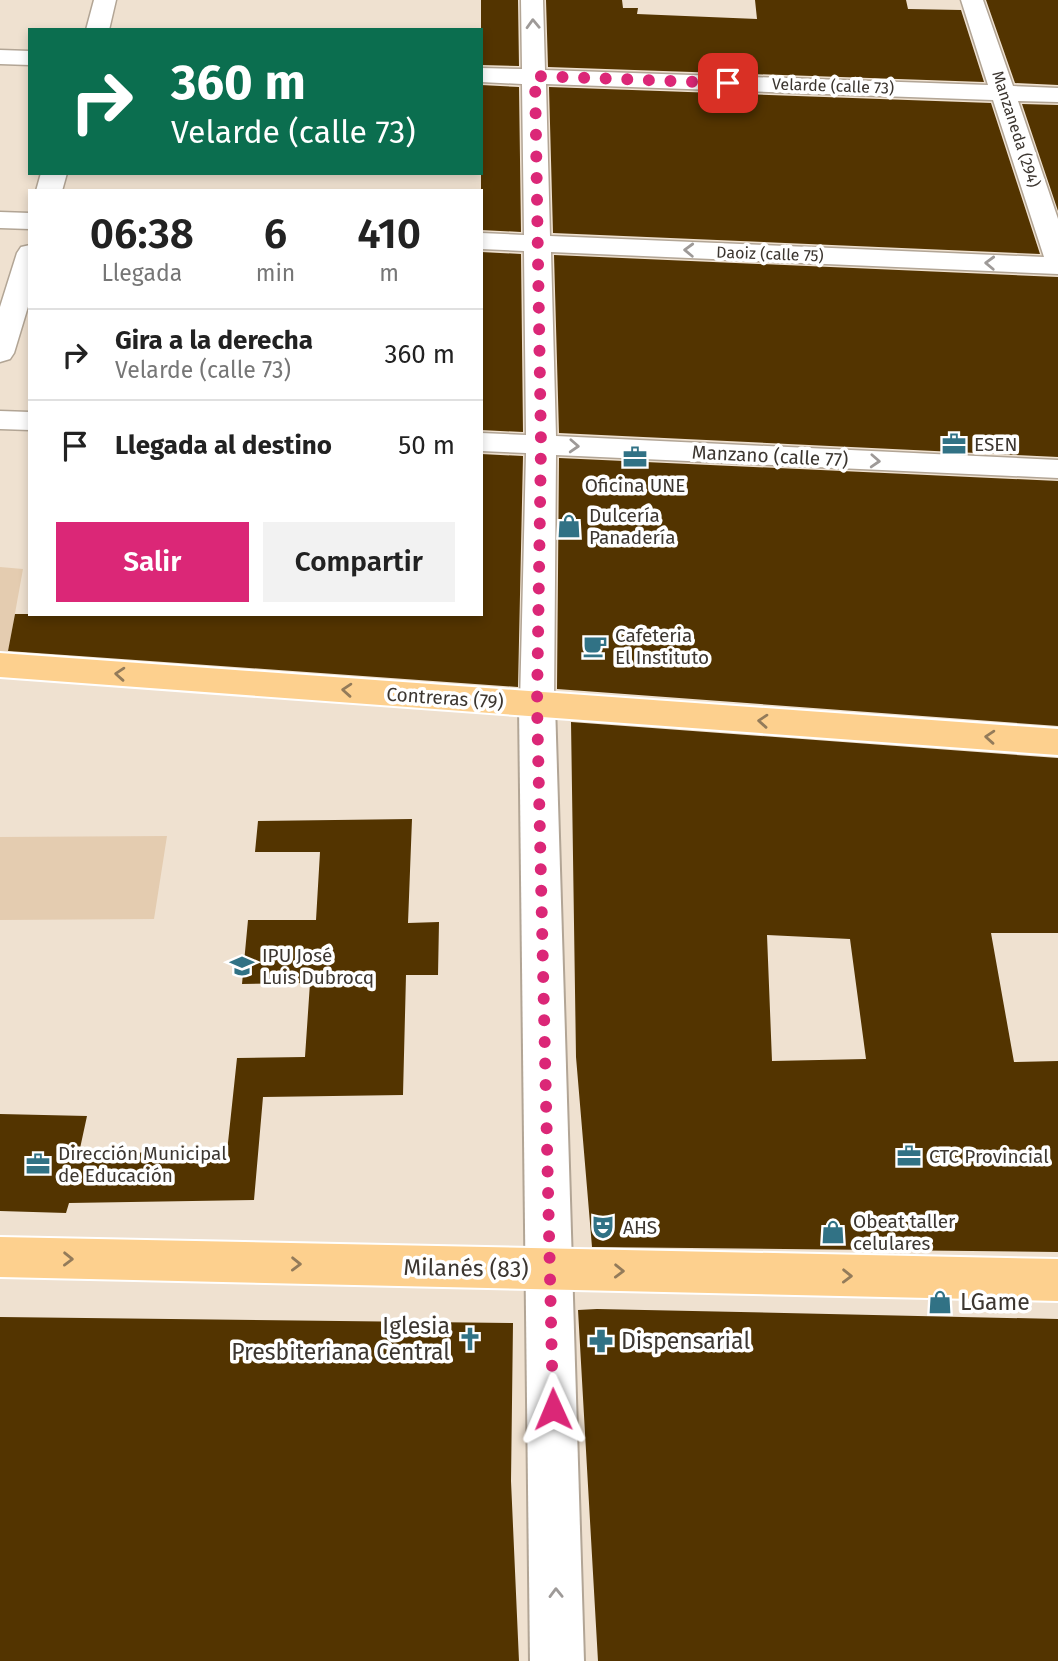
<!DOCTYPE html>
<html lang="es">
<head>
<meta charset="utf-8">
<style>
  :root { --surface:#fff; --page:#f2f2f2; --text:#222; --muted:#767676; --line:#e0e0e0; --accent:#db2777 }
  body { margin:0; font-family:"Fira Sans",sans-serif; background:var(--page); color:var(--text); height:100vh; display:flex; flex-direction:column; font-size:26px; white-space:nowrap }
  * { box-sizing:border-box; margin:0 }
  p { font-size:23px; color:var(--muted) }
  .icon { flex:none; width:38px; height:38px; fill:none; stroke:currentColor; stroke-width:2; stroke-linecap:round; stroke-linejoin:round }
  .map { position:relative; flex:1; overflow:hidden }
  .panel { position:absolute; left:28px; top:189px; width:455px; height:427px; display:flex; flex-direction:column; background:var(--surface); border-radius:0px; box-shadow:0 4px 10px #0003 }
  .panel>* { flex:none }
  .top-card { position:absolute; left:28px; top:28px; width:455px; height:147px; border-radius:0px; box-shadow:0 4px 10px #0003; background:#0b6e4f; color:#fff; overflow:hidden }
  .pin { position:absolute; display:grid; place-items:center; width:60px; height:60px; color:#fff; margin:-30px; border-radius:14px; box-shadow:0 4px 10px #0006 }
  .me { position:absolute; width:77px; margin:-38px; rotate:359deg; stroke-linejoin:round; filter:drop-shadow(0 0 5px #0008) }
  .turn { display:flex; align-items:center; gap:24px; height:147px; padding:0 28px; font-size:32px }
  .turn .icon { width:91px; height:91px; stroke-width:2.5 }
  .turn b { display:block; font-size:49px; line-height:60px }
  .eta { display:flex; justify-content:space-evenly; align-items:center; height:119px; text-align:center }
  .eta b { font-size:42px; font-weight:600; line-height:49px }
  .button { display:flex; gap:14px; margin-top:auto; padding:14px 28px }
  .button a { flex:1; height:80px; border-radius:0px; background:var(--accent); color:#fff; font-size:28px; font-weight:600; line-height:80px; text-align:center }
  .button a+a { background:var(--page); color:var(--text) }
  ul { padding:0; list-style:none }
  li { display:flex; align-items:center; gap:21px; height:91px; padding:0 28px; border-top:2px solid var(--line) }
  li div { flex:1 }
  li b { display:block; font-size:26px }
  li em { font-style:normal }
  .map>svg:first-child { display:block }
  .green { fill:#e4ccb0 }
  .building { fill:#533400; fill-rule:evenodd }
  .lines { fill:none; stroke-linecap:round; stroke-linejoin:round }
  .street-casing { stroke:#b2a595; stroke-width:3 }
  .secondary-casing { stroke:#b2a595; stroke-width:4 }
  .primary-casing { stroke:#fff; stroke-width:4 }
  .street { fill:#fff; fill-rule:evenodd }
  .secondary { fill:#fff; fill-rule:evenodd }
  .primary { fill:#fdd08e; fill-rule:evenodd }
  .oneway { stroke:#9e9a98 }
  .oneway2 { stroke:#937b5a }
  .route { stroke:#db2777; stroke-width:12; stroke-dasharray:0 21.6 }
  .labels { text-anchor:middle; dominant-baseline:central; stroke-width:7; stroke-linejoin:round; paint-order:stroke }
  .far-street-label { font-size:16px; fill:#3c3630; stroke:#fff }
  .poi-label { font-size:19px; fill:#3c3630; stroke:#fff; text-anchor:start }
  .street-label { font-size:19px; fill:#3c3630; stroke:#fff }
  .near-street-label { font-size:23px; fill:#3c3630; stroke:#fff }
  .near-poi-label { font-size:23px; fill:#3c3630; stroke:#fff; text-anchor:start }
</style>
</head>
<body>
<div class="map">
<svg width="1058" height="1661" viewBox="0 0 1058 1661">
  <rect width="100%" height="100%" fill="#efe1d0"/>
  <!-- green -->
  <path class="green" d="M0,567L23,569L8,652H0Z
    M167,836L154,919L0,920V837Z"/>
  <!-- building -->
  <path class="building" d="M481,0H518L519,66L481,65Z
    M546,0H622L623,8H638L637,14L757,19L755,0H906L908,9L961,10L984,82L548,67Z
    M986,0H1058V85L1015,83Z
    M481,85L519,87L521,232L481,230Z
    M549,87L991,103L1040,254L553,233Z
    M1022,104L1058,105V211Z
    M481,252L521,254L523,432L481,430Z
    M554,255L1058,277V457L559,433Z
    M481,454L523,456L518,687L8,651L15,614H481Z
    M559,458L1058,481V726L557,689Z
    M571,722L1058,758V933H991L1014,1062L1058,1061V1252L592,1247L576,1057ZM767,935L850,939L866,1059L772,1061Z
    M412,819L408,923L439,922L438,975H406L403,1095L263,1097L254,1200L69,1203L66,1213L0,1211V1114L87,1116L79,1153L227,1152L237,1058L305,1057L310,983L242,984L248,920H316L320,852H255L258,821Z
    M597,1309L1058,1319V1661H598L578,1310Z
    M0,1317L513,1323L511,1481L519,1661H0Z"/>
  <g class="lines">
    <!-- street casing -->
    <g class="street-casing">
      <path id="street" d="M94,0H116L109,30H86Z
        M521,0H543L545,70L988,85L961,0H983L1013,86L1058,88V102L1018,101L1058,219V274L551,252L556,436L1058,460V478L556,455L554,704L549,712L537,716L525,712L520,704L526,453L481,451V433L526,435L524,251L481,249V233L524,235L522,84L481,82V68L522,69ZM546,84L993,100L1044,257L550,236Z
        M0,50L30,51V65L0,64Z
        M41,173H67L62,191H36Z
        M0,212L30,213V229L0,228Z
        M30,245V300L14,353L10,359L0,362V307L17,253L21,247Z
        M0,411L30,412V430L0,429Z"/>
    </g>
    <!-- secondary casing -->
    <g class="secondary-casing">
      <path id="secondary" d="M537,692L550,695L555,704L584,1661H530L519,704L524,695Z"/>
    </g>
    <!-- primary casing -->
    <g class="primary-casing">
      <path id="primary" d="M0,653L1058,729V755L0,677Z
        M0,1237L1058,1259V1301L0,1277Z"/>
    </g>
    <!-- street -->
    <use href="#street" class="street"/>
    <!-- secondary -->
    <use href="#secondary" class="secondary"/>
    <!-- primary -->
    <use href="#primary" class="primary"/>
  </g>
  <!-- one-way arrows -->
  <defs><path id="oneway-chevron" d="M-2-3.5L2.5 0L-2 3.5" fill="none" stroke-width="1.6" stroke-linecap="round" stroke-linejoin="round" transform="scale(1.75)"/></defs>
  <g class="oneway">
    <use href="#oneway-chevron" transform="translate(533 24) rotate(-92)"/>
    <use href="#oneway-chevron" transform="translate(689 250) rotate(-178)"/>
    <use href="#oneway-chevron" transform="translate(990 263) rotate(-178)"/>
    <use href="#oneway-chevron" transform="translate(574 446) rotate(3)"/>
    <use href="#oneway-chevron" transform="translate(875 461) rotate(3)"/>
    <use href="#oneway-chevron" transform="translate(556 1593) rotate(-91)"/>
  </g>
  <g class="oneway2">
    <use href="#oneway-chevron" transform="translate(120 674) rotate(-176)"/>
    <use href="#oneway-chevron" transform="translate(347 690) rotate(-176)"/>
    <use href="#oneway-chevron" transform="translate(763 721) rotate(-176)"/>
    <use href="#oneway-chevron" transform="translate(990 737) rotate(-176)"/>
    <use href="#oneway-chevron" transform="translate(68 1259) rotate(1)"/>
    <use href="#oneway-chevron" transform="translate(296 1264) rotate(1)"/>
    <use href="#oneway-chevron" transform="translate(619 1271) rotate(1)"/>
    <use href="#oneway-chevron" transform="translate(847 1276) rotate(1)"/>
  </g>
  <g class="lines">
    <!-- route -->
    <path class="route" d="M553,1409L537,704L541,444L535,76L728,83"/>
  </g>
  <!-- icons -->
  <defs>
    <g id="office-bare" transform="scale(1.89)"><path d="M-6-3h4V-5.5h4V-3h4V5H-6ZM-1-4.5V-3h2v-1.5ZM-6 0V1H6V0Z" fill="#317285" stroke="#fff" stroke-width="2.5" paint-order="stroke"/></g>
    <g id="shop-bare" transform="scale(1.89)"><path d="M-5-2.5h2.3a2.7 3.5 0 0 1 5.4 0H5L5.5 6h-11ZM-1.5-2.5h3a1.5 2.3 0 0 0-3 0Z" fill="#317285" stroke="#fff" stroke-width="2.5" paint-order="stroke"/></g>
    <g id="cafe-bare" transform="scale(1.89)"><path d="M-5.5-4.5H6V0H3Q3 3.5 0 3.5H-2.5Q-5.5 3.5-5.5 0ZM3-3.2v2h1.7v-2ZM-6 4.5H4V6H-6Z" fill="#317285" stroke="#fff" stroke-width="2.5" paint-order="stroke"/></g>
    <g id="school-bare" transform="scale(1.89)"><path d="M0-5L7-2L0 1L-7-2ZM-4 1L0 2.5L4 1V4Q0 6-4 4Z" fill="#317285" stroke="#fff" stroke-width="2.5" paint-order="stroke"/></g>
    <g id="theatre-bare" transform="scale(1.89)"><path d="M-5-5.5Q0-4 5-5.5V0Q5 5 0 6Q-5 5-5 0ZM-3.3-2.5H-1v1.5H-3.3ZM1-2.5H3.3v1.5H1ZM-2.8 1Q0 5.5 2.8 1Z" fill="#317285" stroke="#fff" stroke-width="2.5" paint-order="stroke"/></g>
    <g id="church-bare" transform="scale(1.89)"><path d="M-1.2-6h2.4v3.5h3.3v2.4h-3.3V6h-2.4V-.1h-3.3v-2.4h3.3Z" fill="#317285" stroke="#fff" stroke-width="2.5" paint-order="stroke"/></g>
    <g id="pharmacy-bare" transform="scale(1.89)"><path d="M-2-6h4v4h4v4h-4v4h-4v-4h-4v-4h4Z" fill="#317285" stroke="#fff" stroke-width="2.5" paint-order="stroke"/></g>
  </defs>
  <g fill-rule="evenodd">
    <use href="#office-bare" x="954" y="444"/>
    <use href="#office-bare" x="635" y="457"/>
    <use href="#shop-bare" x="569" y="526"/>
    <use href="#cafe-bare" x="595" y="646"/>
    <use href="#school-bare" x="242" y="966"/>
    <use href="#office-bare" x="909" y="1156"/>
    <use href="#office-bare" x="38" y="1164"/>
    <use href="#theatre-bare" x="603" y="1227"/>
    <use href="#shop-bare" x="833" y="1232"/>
    <use href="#shop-bare" x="940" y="1302"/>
    <use href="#church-bare" x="470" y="1339"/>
    <use href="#pharmacy-bare" x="601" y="1341"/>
  </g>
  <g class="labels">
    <!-- far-street labels -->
    <g class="far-street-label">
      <text transform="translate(833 86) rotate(2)">Velarde (calle 73)</text>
      <text transform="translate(1016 129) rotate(72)">Manzaneda (294)</text>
      <text transform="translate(770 254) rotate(2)">Daoiz (calle 75)</text>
    </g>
    <!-- poi labels -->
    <g class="poi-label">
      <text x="974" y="444">ESEN</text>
      <text x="635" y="485" text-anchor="middle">Oficina UNE</text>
      <text x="589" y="515">Dulcería<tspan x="589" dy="22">Panadería</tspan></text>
      <text x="615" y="635">Cafeteria<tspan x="615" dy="22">El Instituto</tspan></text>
      <text x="262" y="955">IPU José<tspan x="262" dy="22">Luis Dubrocq</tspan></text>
      <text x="58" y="1153">Dirección Municipal<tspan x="58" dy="22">de Educación</tspan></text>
      <text x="929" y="1156">CTC Provincial</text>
      <text x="853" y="1221">Obeat taller<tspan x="853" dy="22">celulares</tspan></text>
      <text x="623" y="1227">AHS</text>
    </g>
    <!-- street labels -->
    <g class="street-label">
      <text transform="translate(770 456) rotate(3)">Manzano (calle 77)</text>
      <text transform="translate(445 698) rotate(4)">Contreras (79)</text>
    </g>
    <!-- near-street labels -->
    <g class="near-street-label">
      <text transform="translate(466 1268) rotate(1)">Milanés (83)</text>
    </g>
    <!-- near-poi labels -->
    <g class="near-poi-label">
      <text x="960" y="1302">LGame</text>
      <text x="450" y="1326" text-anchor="end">Iglesia<tspan x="450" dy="26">Presbiteriana Central</tspan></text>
      <text x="621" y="1341">Dispensarial</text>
    </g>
  </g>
</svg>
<div class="pin" style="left:728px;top:83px;background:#d93025"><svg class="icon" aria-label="arrive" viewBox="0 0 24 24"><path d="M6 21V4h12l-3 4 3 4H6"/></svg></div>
<svg class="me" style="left:553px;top:1409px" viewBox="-20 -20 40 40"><path d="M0-17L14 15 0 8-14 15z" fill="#db2777" stroke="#fff" stroke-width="4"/></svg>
<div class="top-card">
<div class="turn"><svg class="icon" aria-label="right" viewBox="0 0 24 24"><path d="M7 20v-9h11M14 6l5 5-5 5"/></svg><div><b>360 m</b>Velarde (calle 73)</div></div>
</div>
<section class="panel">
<div class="eta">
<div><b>06:38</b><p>Llegada</p></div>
<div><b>6</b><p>min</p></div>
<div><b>410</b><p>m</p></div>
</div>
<ul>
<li><svg class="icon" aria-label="right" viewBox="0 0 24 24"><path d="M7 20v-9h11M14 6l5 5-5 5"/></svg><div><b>Gira a la derecha</b><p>Velarde (calle 73)</p></div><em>360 m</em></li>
<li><svg class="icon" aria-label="arrive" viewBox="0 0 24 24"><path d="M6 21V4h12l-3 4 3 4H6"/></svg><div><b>Llegada al destino</b></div><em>50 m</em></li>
</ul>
<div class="button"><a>Salir</a><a>Compartir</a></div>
</section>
</div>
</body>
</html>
